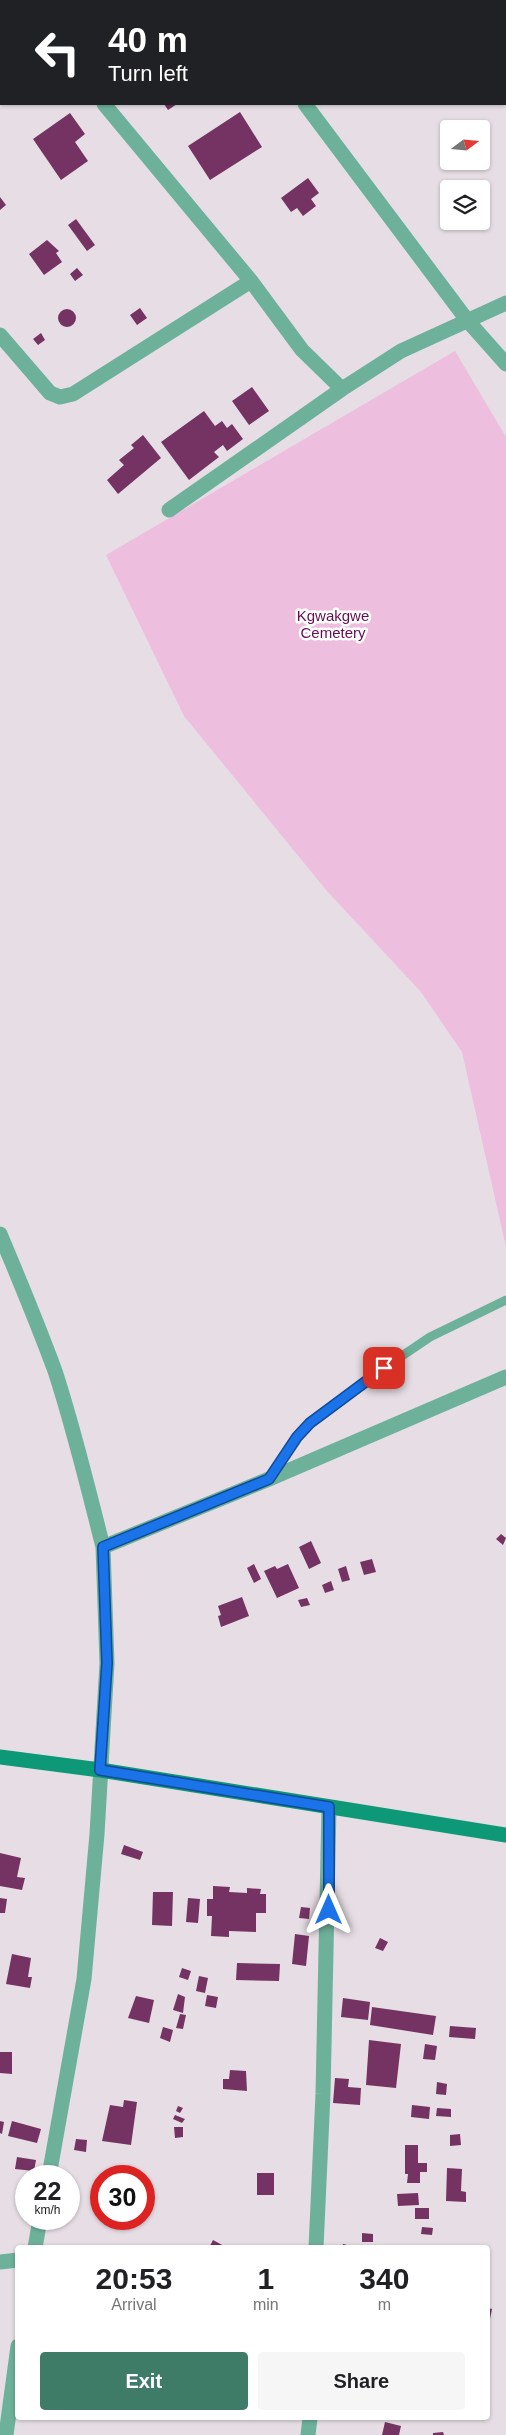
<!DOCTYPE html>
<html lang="en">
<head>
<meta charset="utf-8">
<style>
  :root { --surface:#fff; --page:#f6f6f6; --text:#202124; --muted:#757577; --accent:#3e7c68 }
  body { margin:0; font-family:Helvetica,sans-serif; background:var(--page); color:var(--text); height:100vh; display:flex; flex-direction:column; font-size:19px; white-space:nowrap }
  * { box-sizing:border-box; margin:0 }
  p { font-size:16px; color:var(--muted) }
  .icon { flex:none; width:28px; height:28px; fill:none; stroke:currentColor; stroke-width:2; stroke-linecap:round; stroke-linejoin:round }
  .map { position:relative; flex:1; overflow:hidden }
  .panel { position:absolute; left:15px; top:2245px; width:475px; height:175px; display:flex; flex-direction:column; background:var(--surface); border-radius:5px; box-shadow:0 1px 4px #0004 }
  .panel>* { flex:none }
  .hud { position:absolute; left:0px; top:0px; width:506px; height:105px; box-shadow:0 1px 4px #0004; background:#202124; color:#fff; overflow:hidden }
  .needle { width:32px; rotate:74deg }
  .tools { position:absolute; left:440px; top:120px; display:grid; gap:10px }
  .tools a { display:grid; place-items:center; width:50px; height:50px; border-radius:5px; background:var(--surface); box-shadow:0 1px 4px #0004; font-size:25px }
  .speed { position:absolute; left:15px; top:2165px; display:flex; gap:10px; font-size:25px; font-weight:700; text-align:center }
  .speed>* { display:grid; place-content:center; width:65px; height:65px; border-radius:50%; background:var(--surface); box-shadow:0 1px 4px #0004; line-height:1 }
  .speed small { font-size:12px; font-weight:400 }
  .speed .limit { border:8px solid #d22; background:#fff; color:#111 }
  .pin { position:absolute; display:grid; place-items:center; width:42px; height:42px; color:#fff; margin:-21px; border-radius:10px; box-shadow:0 2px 8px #0006 }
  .me { position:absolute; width:55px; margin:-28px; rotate:0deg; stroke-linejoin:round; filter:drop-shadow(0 0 4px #0008) }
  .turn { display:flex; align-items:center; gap:18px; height:105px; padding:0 25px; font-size:22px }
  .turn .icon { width:65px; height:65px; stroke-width:2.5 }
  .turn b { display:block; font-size:35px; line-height:42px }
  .eta { display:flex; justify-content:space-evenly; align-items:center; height:85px; text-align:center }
  .eta b { font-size:30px; font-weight:600; line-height:35px }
  .cta { display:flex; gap:10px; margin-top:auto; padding:10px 25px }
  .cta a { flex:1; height:58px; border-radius:5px; background:var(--accent); color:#fff; font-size:20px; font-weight:600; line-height:58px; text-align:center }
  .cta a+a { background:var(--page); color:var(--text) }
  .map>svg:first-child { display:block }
  .green { fill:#edbedd }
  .building { fill:#743363 }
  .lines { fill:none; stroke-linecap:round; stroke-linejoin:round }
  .lane { stroke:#6db19a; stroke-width:9 }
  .street { stroke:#6db19a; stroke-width:15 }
  .secondary { stroke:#0d9878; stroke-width:15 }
  .route-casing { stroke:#114b97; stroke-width:12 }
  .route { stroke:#1a73e8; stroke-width:9 }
  .labels { text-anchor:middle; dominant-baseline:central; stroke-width:5; stroke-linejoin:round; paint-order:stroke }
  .park-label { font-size:15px; fill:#660c53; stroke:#fff }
</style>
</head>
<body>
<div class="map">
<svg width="506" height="2435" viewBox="0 0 506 2435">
  <rect width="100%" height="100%" fill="#e6dee4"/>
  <!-- green -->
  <path class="green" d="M455,351L506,437V1247L462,1052L421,992L327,891L184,716L106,555Z"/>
  <!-- building -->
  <path class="building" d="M164,104H177L168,110Z
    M240,112L262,147L210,180L188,146Z
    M70,113L85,134L75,142L88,161L61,180L33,139Z
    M308,178L319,193L311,199L316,206L303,216L297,208L291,212L281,198Z
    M0,197L6,205L0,210Z
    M76,219L95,245L87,251L68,225Z
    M47,240L59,251L56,253L62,262L44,275L29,254Z
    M77,268L83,275L75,281L70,274Z
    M140,308L147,318L137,325L130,315Z
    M58 318a9 9 0 1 1 18 0a9 9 0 1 1-18 0Z
    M41,333L45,340L38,345L33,339Z
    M252,387L269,411L249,425L232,401Z
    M204,411L215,426L222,421L227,428L232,424L243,439L227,451L223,445L214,452L219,457L189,480L161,442Z
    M143,435L161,458L118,494L107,480L124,465L119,460L134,448L131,445Z
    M501,1534L506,1538L503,1545L496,1539Z
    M311,1541L321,1563L309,1569L299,1547Z
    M372,1559L376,1572L364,1575L360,1562Z
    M254,1564L261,1579L254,1583L247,1568Z
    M288,1564L299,1588L277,1598L264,1571L275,1566L277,1569Z
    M346,1566L350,1580L342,1582L338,1569Z
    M331,1581L334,1590L325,1593L322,1585Z
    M242,1597L249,1616L221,1627L218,1616L221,1615L218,1606Z
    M307,1598L310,1605L301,1607L298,1600Z
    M124,1845L143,1852L140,1860L121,1854Z
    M0,1853L21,1858L17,1877L25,1878L22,1890L0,1886Z
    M213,1886L230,1887L229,1892L247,1893V1888L261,1889L260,1894H266V1913H256V1932L229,1931V1937L211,1936L212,1916H207V1899H213Z
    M153,1892H173L172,1926L152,1925Z
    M0,1898L7,1899L5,1913H0Z
    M188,1898L200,1899L198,1923L186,1922Z
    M301,1907L310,1908L309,1919L299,1918Z
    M295,1934L309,1936L306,1966L292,1964Z
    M380,1938L388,1942L383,1951L375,1948Z
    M12,1954L31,1958L28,1977H32L30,1988L6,1984Z
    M237,1963L280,1964L279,1981L236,1980Z
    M182,1968L191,1971L188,1980L179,1977Z
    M199,1976L208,1978L205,1993L196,1991Z
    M178,1994L185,1997L183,2013L173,2010Z
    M207,1995L218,1997L216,2008L205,2006Z
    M136,1996L154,2000L149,2023L128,2018Z
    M343,1998L370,2002L368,2020L341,2017Z
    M372,2007L436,2016L433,2035L370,2025Z
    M180,2014L186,2015L183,2029L176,2028Z
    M450,2026L476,2028L475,2039L449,2037Z
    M163,2027L173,2030L170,2042L160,2038Z
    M369,2040L401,2044L396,2088L366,2085Z
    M425,2044L437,2046L435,2060L423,2059Z
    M0,2052H12V2074L0,2073Z
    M230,2070L246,2071L247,2091L223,2089V2079H229Z
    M335,2078L349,2079L348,2087L361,2088L360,2105L333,2103Z
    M437,2082L447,2084L446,2095L436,2094Z
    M124,2100L137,2102L131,2145L102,2141L110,2105L123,2107Z
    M412,2105L430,2107L429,2119L411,2117Z
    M178,2106L183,2108L180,2113L176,2111Z
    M437,2108L451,2109V2117L436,2116Z
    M175,2115L185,2119L182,2123L173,2119Z
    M0,2121L4,2122L2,2134L0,2133Z
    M12,2121L41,2129L37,2143L8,2136Z
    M174,2127H183V2137L175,2138Z
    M460,2134L461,2145L450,2146V2135Z
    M76,2139L87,2140L86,2152L74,2150Z
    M405,2145H418V2163H427V2172H420V2183H407L408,2174H405Z
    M17,2157L36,2160L34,2171L15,2169Z
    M447,2168L462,2169L461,2191L466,2192V2202L446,2201Z
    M257,2173H274V2195H257Z
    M418,2193L419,2205L398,2206L397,2194Z
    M415,2208H429V2219H415Z
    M422,2227L433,2228L432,2235L421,2234Z
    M362,2233L373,2234V2242H362Z
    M213,2240L224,2246L223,2248H209Z
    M343,2244L355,2247V2248H342Z
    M488,2308L492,2309L490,2319L488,2318Z
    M385,2422L401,2426L399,2435H382Z
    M443,2432L444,2435H433V2433Z"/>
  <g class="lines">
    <!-- lane -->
    <path class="lane" d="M505,6H506
      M270,1477L297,1437L310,1423L384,1368L430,1337L506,1300"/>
    <!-- street -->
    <path class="street" d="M19,0L20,1
      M227,0L228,1
      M0,37L1,36
      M104,104L251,281L302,350L342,389
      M305,104L467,320L506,364
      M0,335L50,393L60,397L73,394L251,281
      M169,510L342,389L401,351L506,303
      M0,1234C19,1279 38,1325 55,1371C74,1429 88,1488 103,1547
      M49,2176L84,1979L97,1834L107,1663L103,1547L269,1479L506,1377
      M35,2248L40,2219
      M316,2248L323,2094L329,1807
      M0,2262L18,2260
      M6,2435L18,2346
      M308,2435L310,2418"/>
    <!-- secondary -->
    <path class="secondary" d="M0,1757L100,1770L506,1835"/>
  </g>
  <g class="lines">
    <!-- route casing -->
    <g class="route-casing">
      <path id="route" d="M329,1910V1807L100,1770L107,1663L103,1547L269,1479L297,1437L310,1423L384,1368"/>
    </g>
    <!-- route -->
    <use href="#route" class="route"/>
  </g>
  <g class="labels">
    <!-- park labels -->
    <g class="park-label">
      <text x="333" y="615">Kgwakgwe<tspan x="333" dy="17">Cemetery</tspan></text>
    </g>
  </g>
</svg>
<div class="tools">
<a><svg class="needle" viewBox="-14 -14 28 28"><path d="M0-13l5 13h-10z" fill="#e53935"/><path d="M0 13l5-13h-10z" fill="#757577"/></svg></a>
<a><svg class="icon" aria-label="layers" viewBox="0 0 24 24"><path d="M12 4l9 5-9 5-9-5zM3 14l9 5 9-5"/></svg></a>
</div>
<div class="speed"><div>22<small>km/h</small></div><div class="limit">30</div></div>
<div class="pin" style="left:384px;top:1368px;background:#d93025"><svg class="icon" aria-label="arrive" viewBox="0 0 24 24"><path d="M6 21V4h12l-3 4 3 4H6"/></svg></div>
<svg class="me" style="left:329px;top:1910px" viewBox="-20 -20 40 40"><path d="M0-17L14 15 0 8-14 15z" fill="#1a73e8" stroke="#fff" stroke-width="4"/></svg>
<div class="hud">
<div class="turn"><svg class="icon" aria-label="left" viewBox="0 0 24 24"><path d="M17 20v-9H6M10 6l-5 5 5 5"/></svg><div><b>40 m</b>Turn left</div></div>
</div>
<section class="panel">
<div class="eta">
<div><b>20:53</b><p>Arrival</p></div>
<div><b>1</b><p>min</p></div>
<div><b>340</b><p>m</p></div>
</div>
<div class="cta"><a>Exit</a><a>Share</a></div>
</section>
</div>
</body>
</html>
